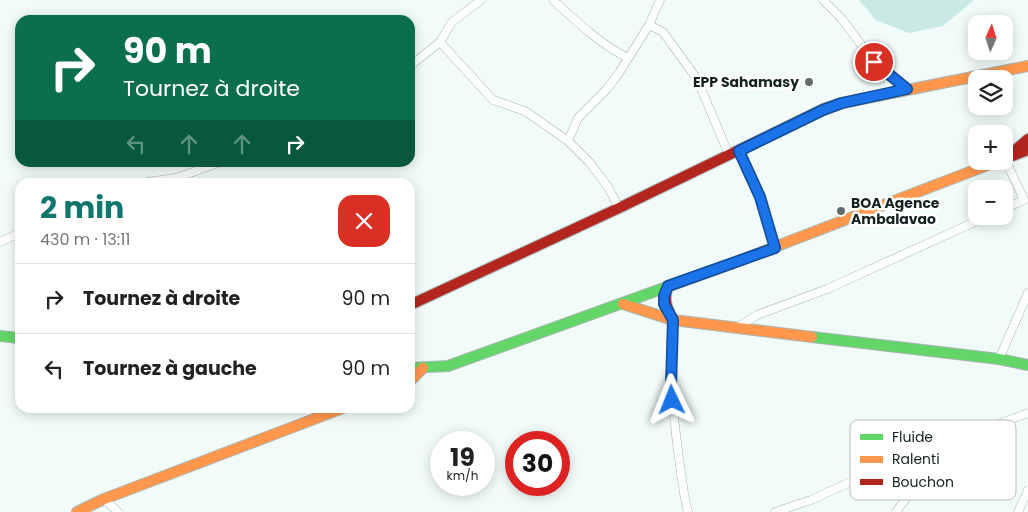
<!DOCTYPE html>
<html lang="fr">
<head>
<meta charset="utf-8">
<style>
  :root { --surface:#fff; --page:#f2f2f2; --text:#222; --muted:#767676; --line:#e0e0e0; --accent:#0f766e }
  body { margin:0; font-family:Poppins,sans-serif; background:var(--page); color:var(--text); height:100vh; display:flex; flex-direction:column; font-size:19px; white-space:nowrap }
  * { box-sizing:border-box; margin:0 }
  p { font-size:16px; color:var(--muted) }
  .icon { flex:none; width:28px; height:28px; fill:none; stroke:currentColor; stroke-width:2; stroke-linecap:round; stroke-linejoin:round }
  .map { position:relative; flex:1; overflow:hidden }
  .side { position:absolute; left:15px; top:178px; width:400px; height:235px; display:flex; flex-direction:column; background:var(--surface); border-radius:15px; box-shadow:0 2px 12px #0003 }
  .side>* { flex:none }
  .hud { position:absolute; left:15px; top:15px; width:400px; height:152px; border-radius:15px; box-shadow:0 2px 12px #0003; background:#0b6e4f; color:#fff; overflow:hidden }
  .needle { width:32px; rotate:3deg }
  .tools { position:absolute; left:968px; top:15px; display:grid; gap:10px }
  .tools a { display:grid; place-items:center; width:45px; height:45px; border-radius:10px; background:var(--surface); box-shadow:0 2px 12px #0003; font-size:25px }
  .speed { position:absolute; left:430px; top:431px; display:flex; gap:10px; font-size:25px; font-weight:700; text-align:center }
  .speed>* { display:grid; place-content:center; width:65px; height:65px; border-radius:50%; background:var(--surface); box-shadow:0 2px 12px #0003; line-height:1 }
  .speed small { font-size:12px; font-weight:400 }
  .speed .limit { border:8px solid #d22; background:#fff; color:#111 }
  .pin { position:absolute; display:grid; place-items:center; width:42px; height:42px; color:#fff; margin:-21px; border:2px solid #fff; border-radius:50%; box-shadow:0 1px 5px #0007 }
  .me { position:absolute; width:55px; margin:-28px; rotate:358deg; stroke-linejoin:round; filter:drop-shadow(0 0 4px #0008) }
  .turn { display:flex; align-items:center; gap:18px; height:105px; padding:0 25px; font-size:22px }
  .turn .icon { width:65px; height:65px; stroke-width:2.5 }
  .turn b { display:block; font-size:35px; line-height:42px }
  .lanes { display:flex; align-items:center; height:48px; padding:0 25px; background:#0003; justify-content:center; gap:25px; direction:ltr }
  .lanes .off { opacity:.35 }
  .round { display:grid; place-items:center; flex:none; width:52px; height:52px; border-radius:15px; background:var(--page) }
  .head { display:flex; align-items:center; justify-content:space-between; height:85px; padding:0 25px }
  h1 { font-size:30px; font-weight:700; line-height:38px; color:var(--accent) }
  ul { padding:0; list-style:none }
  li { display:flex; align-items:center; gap:15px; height:70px; padding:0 25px; border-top:1px solid var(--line) }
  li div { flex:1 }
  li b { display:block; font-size:19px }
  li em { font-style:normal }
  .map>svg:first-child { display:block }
  .green { fill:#c9e9e3 }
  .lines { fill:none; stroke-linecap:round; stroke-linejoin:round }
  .street-casing { stroke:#a8b5b3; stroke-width:9 }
  .fast-casing { stroke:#a8b5b3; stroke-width:12 }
  .slow-casing { stroke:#a8b5b3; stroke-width:12 }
  .jam-casing { stroke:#a8b5b3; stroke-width:12 }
  .street { stroke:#fdfefe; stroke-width:8 }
  .fast { stroke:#63d668; stroke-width:10 }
  .slow { stroke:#ff974d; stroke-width:10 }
  .jam { stroke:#b3261e; stroke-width:10 }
  .route-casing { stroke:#114b97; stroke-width:12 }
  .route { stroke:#1a73e8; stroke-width:9 }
  .poi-dot { fill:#5f6e6c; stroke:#fff; stroke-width:2 }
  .labels { text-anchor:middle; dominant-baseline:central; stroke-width:5; stroke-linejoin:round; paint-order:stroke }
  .poi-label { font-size:14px; font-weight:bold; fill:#112220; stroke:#fff; text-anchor:end }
  .key { fill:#fff; stroke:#b8bdbc; stroke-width:1 }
  .key-label { font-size:14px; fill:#112220 }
</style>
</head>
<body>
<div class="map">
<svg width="1028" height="512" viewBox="0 0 1028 512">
  <rect width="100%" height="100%" fill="#f1fbf9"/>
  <!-- green -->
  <path class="green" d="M859,0H974L943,26L909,33L876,20Z"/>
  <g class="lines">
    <!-- street casing -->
    <g class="street-casing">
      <path id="street" d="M553,0C576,21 600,44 628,58
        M823,0L842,19L874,62L907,89
        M649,25L663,32L697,79L729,155
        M440,42L493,100L525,111L568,141L590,163L608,187L619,208
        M410,66L440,42L452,22L481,0
        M568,141L578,118L607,89L619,73L649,25L660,0
        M739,151L760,197L775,248
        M147,182L176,178L221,162
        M1004,209L1024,200L1005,159
        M0,242L20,233
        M673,320C668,367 673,413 679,459C682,477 683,494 688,512
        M738,327L757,315L827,289L988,216
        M999,359L1028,293
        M104,499L118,512
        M775,512L811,500L874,471L914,455L1028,413
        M896,512L945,445
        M1018,512L1028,490"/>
    </g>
    <!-- fast casing -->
    <g class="fast-casing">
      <path id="fast" d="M0,336L20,338
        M812,337L999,359L1028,365
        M410,368L448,366L733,263"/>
    </g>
    <!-- slow casing -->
    <g class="slow-casing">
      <path id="slow" d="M805,118L823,109L842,103L1028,66
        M733,263L998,161
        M623,304L673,320L812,337
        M410,381L423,368
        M77,512L104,499L343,408"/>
    </g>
    <!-- jam casing -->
    <g class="jam-casing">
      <path id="jam" d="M1012,156L1028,150
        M1005,159L1028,139
        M668,286C663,299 667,308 673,320
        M410,305L619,208L805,118"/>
    </g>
    <!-- street -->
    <use href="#street" class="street"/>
    <!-- fast -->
    <use href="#fast" class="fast"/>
    <!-- slow -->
    <use href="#slow" class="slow"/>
    <!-- jam -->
    <use href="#jam" class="jam"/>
  </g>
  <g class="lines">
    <!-- route casing -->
    <g class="route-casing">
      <path id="route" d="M672,400L671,386L673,320L664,304V296L668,286L775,248L760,197L739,151L823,110L842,103L907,89L874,62"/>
    </g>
    <!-- route -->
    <use href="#route" class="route"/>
  </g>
  <!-- markers -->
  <g class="poi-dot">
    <circle cx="809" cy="82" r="5"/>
    <circle cx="841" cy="211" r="5"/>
  </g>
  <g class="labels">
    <!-- poi labels -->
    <g class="poi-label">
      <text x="799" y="82">EPP Sahamasy</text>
      <text x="851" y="203" text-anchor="start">BOA Agence<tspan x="851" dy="16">Ambalavao</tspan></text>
    </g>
  </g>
  <!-- legend -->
  <rect x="850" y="420" width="166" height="80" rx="8" class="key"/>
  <rect x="860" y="434" width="23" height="6" fill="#63d668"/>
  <rect x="860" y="456" width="23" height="7" fill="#ff974d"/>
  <rect x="860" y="479" width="23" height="6" fill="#b3261e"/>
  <g class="key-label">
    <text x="892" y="442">Fluide</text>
    <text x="892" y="464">Ralenti</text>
    <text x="892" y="487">Bouchon</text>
  </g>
</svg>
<div class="tools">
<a><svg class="needle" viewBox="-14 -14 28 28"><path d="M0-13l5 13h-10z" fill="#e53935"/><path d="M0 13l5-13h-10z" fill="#767676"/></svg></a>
<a><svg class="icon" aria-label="layers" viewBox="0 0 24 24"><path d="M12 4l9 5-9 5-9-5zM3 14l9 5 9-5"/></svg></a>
<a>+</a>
<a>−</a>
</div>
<div class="speed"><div>19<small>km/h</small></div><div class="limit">30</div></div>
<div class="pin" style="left:874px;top:62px;background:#d93025"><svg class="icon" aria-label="arrive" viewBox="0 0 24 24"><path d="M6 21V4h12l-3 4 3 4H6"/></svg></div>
<svg class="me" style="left:672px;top:400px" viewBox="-20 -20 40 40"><path d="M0-17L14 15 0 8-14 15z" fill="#1a73e8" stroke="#fff" stroke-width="4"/></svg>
<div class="hud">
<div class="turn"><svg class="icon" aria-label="right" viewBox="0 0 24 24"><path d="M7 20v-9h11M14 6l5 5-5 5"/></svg><div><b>90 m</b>Tournez à droite</div></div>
<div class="lanes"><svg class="icon off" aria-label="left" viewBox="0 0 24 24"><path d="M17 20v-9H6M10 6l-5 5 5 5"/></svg><svg class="icon off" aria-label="ahead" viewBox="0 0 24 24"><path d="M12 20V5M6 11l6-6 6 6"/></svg><svg class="icon off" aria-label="ahead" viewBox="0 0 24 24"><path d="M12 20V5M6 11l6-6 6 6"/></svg><svg class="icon" aria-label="right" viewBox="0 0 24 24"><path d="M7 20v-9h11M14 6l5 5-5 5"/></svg></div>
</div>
<section class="side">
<div class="head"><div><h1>2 min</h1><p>430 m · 13:11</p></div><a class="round" style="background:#d93025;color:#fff"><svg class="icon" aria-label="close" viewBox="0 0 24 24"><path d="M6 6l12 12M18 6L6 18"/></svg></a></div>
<ul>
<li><svg class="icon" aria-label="right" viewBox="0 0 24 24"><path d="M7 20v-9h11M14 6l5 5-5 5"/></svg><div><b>Tournez à droite</b></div><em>90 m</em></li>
<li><svg class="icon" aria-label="left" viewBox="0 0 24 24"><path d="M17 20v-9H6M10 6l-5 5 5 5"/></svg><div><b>Tournez à gauche</b></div><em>90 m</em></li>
</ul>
</section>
</div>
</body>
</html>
